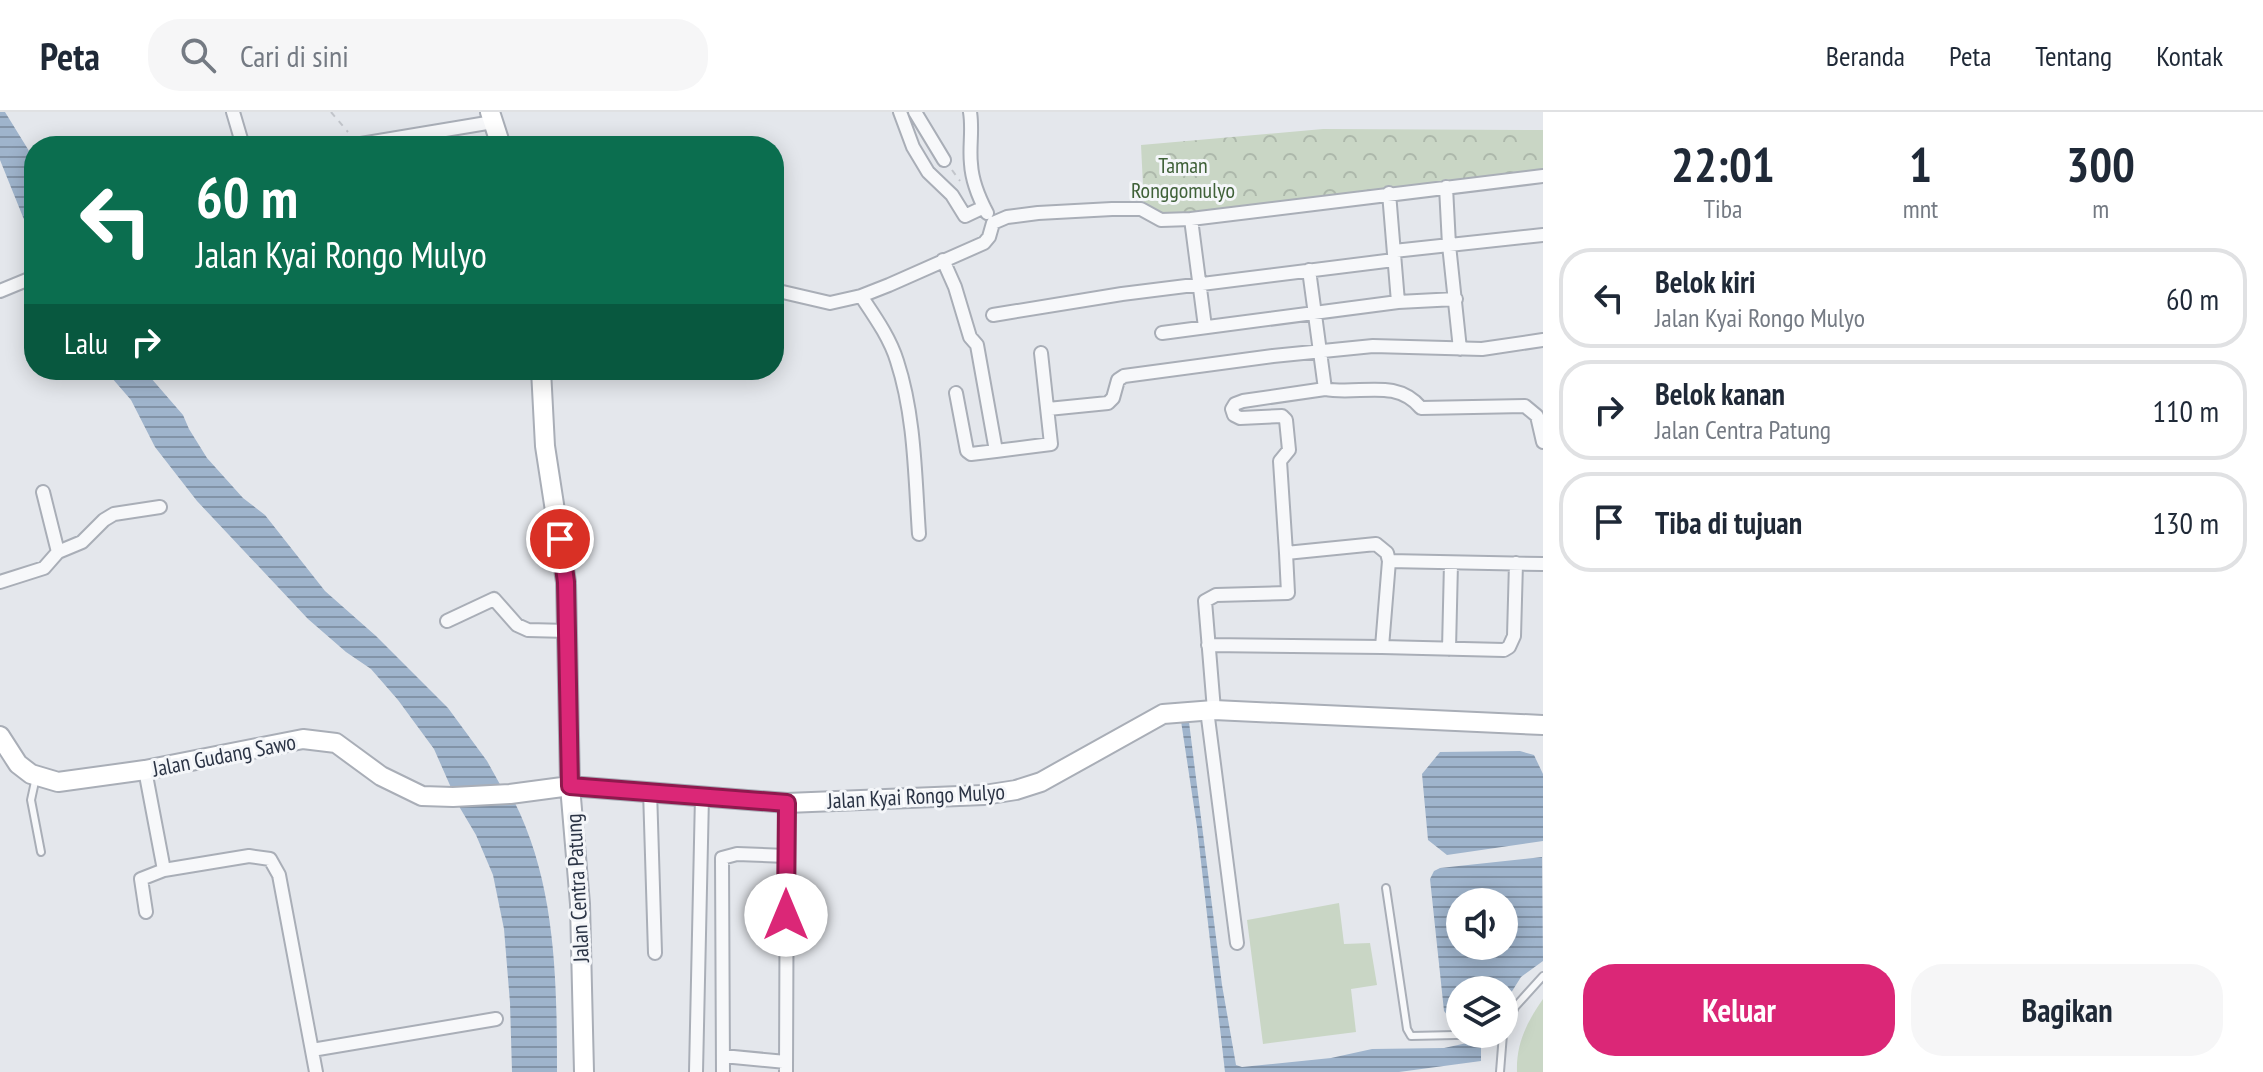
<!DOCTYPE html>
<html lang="id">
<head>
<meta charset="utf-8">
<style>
  :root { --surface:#fff; --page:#f6f6f7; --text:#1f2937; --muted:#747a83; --line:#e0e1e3; --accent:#db2777 }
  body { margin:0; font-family:"PT Sans Narrow",sans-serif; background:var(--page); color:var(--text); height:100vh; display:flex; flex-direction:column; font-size:30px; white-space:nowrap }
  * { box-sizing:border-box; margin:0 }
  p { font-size:26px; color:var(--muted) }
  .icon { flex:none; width:44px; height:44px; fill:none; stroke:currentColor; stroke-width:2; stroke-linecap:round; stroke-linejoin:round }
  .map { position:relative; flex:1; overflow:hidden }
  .panel { display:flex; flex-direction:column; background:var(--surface); width:720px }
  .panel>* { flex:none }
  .guide { position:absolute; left:24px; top:24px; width:760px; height:244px; border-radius:32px; box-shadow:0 4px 20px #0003; background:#0b6e4f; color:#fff; overflow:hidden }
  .buttons { position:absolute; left:1446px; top:776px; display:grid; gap:16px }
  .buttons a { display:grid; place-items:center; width:72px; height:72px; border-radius:50%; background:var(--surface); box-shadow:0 4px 20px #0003; font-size:40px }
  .pin { position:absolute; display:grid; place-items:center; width:68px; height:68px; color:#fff; margin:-34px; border:4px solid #fff; border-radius:50%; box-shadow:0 2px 8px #0007 }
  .me { position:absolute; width:88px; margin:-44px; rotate:0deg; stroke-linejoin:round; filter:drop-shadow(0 0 6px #0008) }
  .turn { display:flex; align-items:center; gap:28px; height:168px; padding:0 40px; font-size:36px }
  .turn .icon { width:104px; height:104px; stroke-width:2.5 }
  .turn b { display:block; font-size:56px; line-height:68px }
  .then { display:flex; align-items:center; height:76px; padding:0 40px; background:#0003; gap:16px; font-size:30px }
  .eta { display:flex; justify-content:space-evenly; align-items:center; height:136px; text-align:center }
  .eta b { font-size:48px; font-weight:700; line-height:56px }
  .primary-button { display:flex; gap:16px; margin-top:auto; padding:16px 40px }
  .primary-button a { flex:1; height:92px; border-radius:32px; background:var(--accent); color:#fff; font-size:32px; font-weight:700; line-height:92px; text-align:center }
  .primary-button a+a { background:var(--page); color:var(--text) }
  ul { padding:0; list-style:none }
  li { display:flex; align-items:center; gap:24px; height:100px; margin:0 16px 12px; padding:0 24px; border:4px solid var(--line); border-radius:32px }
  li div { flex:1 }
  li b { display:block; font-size:30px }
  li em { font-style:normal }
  header { display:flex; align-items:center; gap:48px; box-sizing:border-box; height:112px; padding:0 40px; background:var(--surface); border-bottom:2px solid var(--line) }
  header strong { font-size:38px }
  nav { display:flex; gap:44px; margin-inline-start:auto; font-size:28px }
  .search { width:560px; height:72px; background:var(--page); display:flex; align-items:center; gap:20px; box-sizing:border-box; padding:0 28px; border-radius:32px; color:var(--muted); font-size:30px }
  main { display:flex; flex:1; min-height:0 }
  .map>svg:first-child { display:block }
  .forest { fill:url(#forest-crowns) }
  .pitch { fill:#c9d6c5 }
  .water { fill:url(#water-rules); fill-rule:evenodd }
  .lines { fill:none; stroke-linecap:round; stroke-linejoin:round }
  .lane-casing { stroke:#a9aeb7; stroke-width:10 }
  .street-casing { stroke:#a9aeb7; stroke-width:16 }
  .secondary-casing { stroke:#a9aeb7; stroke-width:22 }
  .path { stroke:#c2c5cb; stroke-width:2; stroke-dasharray:6 6; stroke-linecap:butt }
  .lane { stroke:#f7f8fa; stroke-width:6 }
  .street { stroke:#f7f8fa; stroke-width:12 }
  .secondary { stroke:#fff; stroke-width:18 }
  .route-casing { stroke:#8e194d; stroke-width:20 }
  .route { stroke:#db2777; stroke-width:14 }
  .labels { text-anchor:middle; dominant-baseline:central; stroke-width:6; stroke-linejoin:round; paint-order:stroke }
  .park-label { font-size:22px; fill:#3f6138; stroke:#f4f6f9 }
  .street-label { font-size:22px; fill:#2b3445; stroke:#f4f6f9 }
</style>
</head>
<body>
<header>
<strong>Peta</strong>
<div class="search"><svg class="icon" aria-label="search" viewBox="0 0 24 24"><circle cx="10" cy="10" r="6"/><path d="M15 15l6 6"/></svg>Cari di sini</div>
<nav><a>Beranda</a><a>Peta</a><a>Tentang</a><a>Kontak</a></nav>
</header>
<main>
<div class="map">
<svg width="1543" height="960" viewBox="0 0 1543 960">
  <defs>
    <pattern id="forest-crowns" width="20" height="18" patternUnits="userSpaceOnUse" patternTransform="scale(2)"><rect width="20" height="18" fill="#c9d6c5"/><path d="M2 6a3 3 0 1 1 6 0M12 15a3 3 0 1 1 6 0" fill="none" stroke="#adb8ab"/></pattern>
    <pattern id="water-rules" width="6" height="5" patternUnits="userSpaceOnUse" patternTransform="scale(2)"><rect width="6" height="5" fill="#9fb4cc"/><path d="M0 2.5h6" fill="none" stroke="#8293a7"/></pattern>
  </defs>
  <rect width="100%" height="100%" fill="#e4e7ec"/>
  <!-- forest -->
  <path class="forest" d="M1323,17L1543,18V61L1164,105L1144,94L1141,33Z"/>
  <!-- pitch -->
  <path class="pitch" d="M1339,791L1344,832L1370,831L1377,873L1351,877L1356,920L1263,932L1247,808Z
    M1543,887V960H1517C1516,931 1527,910 1543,887Z"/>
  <!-- water -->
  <path class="water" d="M0,0H5L34,47V157L25,110L0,48Z
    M105,258H144L183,303L189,317L207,346L243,386L265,403L325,479L376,524L448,596L487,649L507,685L514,689C556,772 557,869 557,960H512L510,891L504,817L493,763L476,723L460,696L434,637L398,588L371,557L346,540L308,507L197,389L155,335L131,288Z
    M1181,609L1189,610L1222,873L1236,953L1242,955L1331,946L1372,937L1444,936L1481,928V949L1399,960H1225L1197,715Z
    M1520,639L1534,643L1543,662V729L1447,743L1428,728L1422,662L1440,640Z
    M1542,745L1543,849L1521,865L1504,892V878H1460V908L1452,909L1444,899L1430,767L1434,759L1440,756ZM1460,790H1504V834H1460Z"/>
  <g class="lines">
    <!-- lane casing -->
    <g class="lane-casing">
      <path id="lane" d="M36,665L31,688L41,740
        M1386,776L1407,917L1411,924L1500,922
        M1504,919L1515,895L1543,864
        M1500,960L1503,922"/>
    </g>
    <!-- street casing -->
    <g class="street-casing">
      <path id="street" d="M233,0L243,34
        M900,0L913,35L928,60L952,83L965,104L984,95
        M915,0L944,48
        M970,0C973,18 969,35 971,52C972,69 979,86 987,101
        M349,34L493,10
        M1446,75L1449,133L1460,237
        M1389,81L1398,190L1456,187
        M1191,107L1205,215
        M1394,139L1543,123
        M943,148L955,175L970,225L977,233L996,339L1051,332L1041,241
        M1309,158L1325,277C1358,284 1395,265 1421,296L1525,294L1537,304L1543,330
        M774,178L830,191L861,184L889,173L984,131L989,125L993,111L1007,105L1038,101L1112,97H1141L1161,108L1191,107L1543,64
        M0,179L34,165
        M861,184C875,205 890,226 897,249C915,304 915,365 919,422
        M993,203L1122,182L1394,148
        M1162,221L1398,190
        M1325,277L1243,289L1235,292L1232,297L1234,303L1240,306L1282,304L1286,308L1289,338L1280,349L1286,441L1376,432L1387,441L1389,449L1543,452
        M956,281L967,339L971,342L996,339
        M1048,297L1108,291L1113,286L1118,268L1124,264L1273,244L1373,234L1482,237L1543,228
        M43,380L58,440
        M0,470L44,456L58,440L82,430L104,408L114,402L160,395
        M447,509L494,487L517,513L528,518L568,519
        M1208,533L1382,535L1389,449
        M1382,535L1504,538L1509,535L1514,524L1516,451
        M1449,537L1451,451
        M1207,598L1237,831
        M1214,598L1205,489L1216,483L1288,481L1286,441
        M145,658L164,758L141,767L146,800
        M650,678L655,841
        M164,758L249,744L270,747L279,763L316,960
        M312,938L496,907
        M723,944L786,950
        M696,960L702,684
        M723,960L722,746L737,742L786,744
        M786,960L787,691"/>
    </g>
    <!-- secondary casing -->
    <g class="secondary-casing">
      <path id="secondary" d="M490,0L501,34
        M541,258L545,334L566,470L570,674L580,792L584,960
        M0,624L18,652L31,662L58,670L145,658L303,627L336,631L381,664L422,684L453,685L510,682L570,674L787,691L984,683L1016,678L1041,670L1163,602L1214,598L1543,613"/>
    </g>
    <!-- path -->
    <path class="path" d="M331,0L348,20
      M952,58L960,69"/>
    <!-- lane -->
    <use href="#lane" class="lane"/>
    <!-- street -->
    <use href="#street" class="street"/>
    <!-- secondary -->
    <use href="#secondary" class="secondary"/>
  </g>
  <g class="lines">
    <!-- route casing -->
    <g class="route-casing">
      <path id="route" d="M560,427L566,470L570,674L787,691L786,803"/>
    </g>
    <!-- route -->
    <use href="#route" class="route"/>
  </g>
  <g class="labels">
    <!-- park labels -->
    <g class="park-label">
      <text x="1183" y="53">Taman<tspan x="1183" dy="25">Ronggomulyo</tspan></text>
    </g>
    <!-- street labels -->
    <g class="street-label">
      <text transform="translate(224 643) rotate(-11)">Jalan Gudang Sawo</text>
      <text transform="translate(916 684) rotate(-3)">Jalan Kyai Rongo Mulyo</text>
      <text transform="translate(577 776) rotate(-93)">Jalan Centra Patung</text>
    </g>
  </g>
</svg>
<div class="buttons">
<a><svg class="icon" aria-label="sound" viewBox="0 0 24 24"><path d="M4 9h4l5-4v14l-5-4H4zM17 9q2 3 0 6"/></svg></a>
<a><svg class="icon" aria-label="layers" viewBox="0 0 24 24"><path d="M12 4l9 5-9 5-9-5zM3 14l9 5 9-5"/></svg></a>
</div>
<div class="pin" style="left:560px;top:427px;background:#d93025"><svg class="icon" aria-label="arrive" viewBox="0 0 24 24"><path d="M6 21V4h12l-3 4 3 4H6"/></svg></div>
<svg class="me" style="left:786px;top:803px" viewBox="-20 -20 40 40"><circle r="19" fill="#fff"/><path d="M0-13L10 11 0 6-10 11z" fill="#db2777"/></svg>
<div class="guide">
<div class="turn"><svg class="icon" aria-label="left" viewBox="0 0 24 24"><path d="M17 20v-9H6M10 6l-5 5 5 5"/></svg><div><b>60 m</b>Jalan Kyai Rongo Mulyo</div></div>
<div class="then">Lalu<svg class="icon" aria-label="right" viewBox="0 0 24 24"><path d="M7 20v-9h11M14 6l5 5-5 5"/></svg></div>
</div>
</div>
<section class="panel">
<div class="eta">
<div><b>22:01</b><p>Tiba</p></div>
<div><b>1</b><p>mnt</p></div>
<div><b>300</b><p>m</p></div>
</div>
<ul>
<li><svg class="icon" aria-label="left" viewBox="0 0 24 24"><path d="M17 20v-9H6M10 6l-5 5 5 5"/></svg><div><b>Belok kiri</b><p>Jalan Kyai Rongo Mulyo</p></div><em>60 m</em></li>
<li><svg class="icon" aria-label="right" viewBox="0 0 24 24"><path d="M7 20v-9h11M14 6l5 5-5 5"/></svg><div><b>Belok kanan</b><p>Jalan Centra Patung</p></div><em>110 m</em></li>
<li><svg class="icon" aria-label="arrive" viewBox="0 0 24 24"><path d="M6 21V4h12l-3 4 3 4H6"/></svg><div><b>Tiba di tujuan</b></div><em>130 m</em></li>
</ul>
<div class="primary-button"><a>Keluar</a><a>Bagikan</a></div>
</section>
</main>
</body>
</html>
